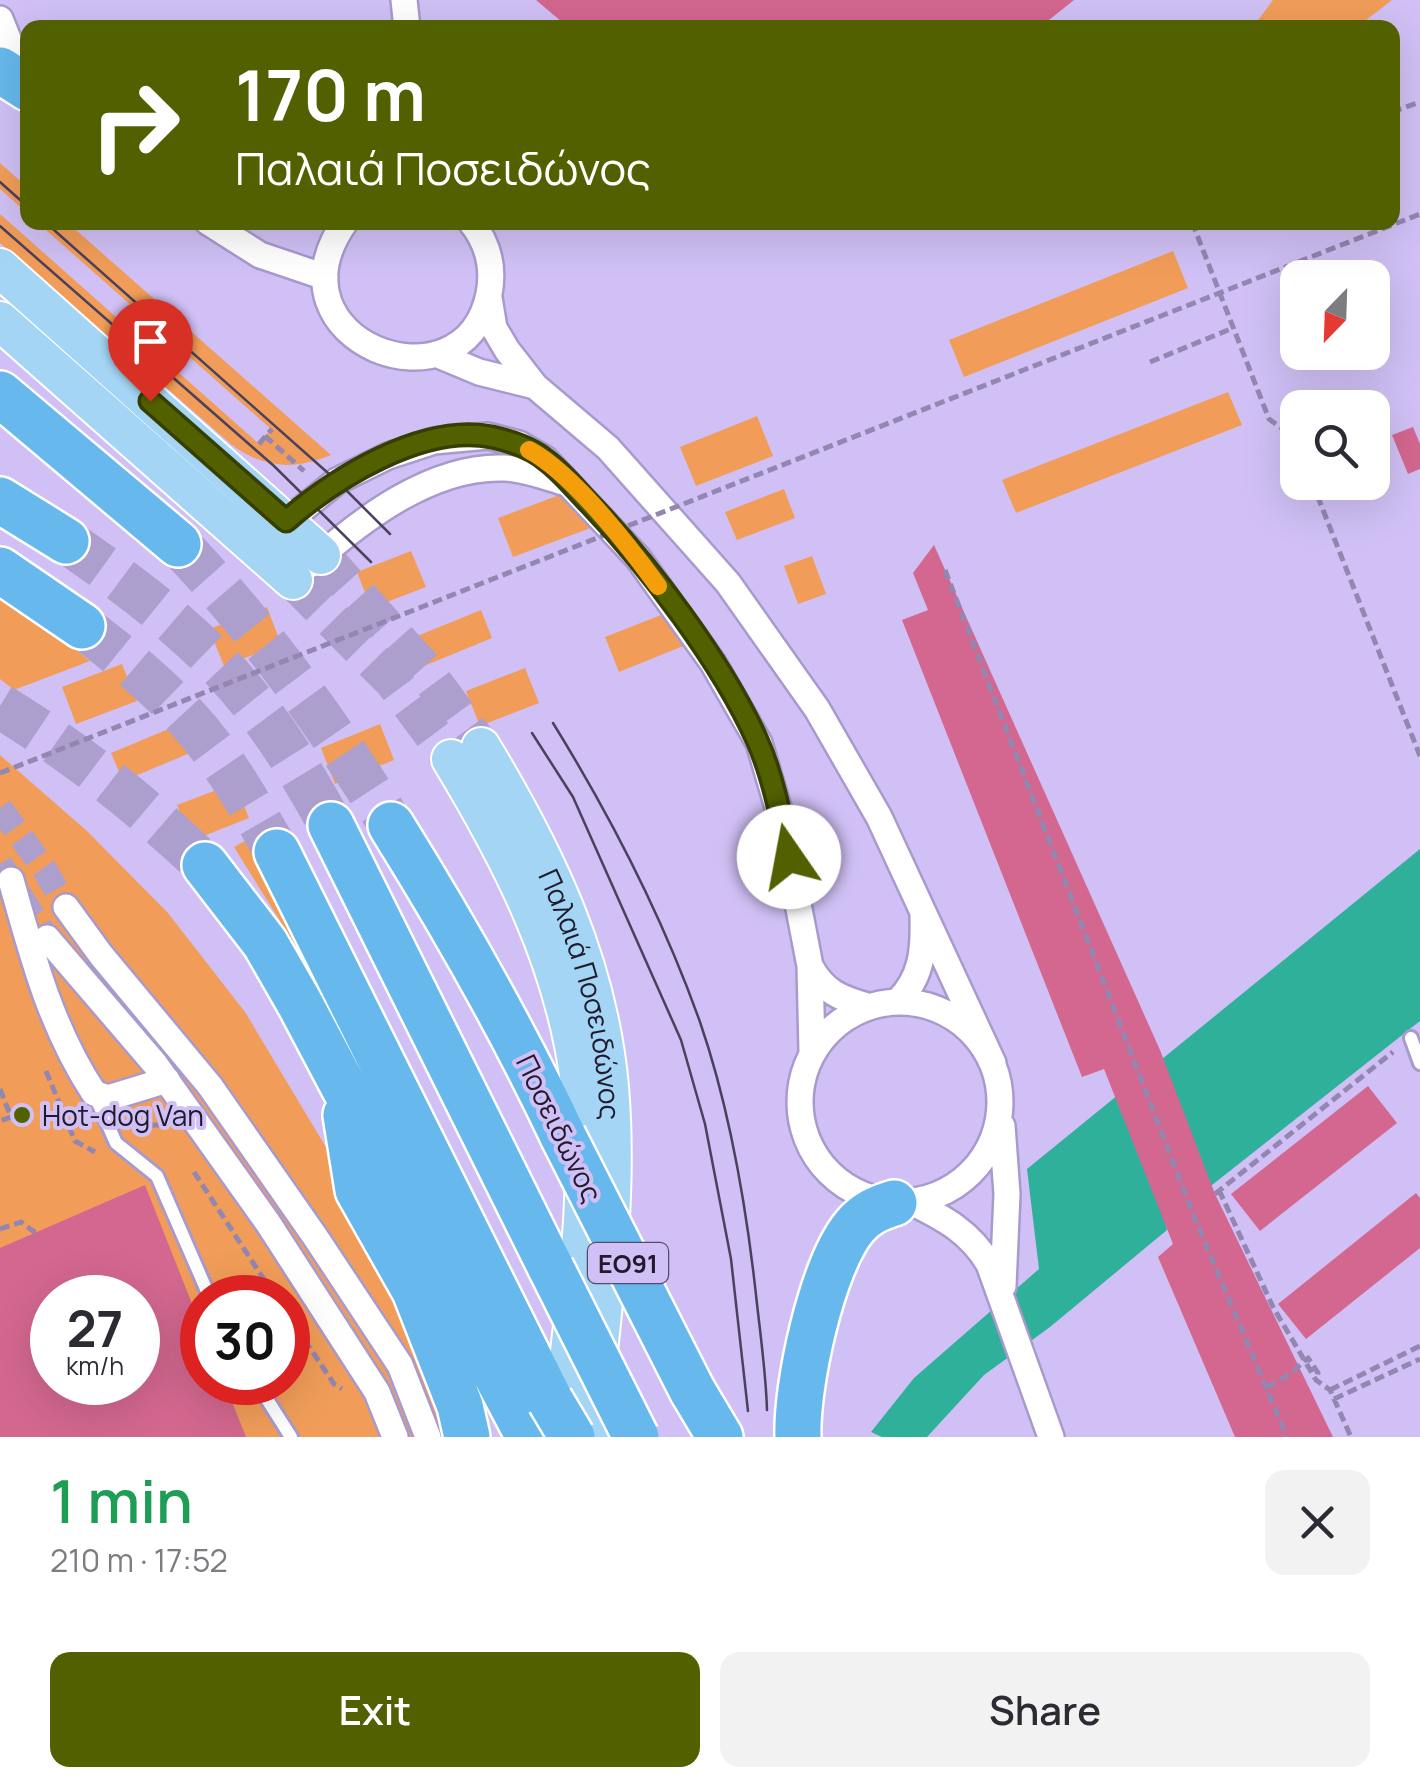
<!DOCTYPE html>
<html lang="en">
<head>
<meta charset="utf-8">
<style>
  :root { --surface:#fff; --page:#f2f2f3; --text:#2b2b33; --muted:#7c7c81; --accent:#536000 }
  body { margin:0; font-family:Manrope,sans-serif; background:var(--page); color:var(--text); height:100vh; display:flex; flex-direction:column; font-size:38px; white-space:nowrap }
  * { box-sizing:border-box; margin:0 }
  p { font-size:32px; color:var(--muted) }
  .icon { flex:none; width:55px; height:55px; fill:none; stroke:currentColor; stroke-width:2; stroke-linecap:round; stroke-linejoin:round }
  .map { position:relative; height:1437px; overflow:hidden }
  .drawer { display:flex; flex-direction:column; background:var(--surface); flex:1 }
  .drawer>* { flex:none }
  .hud { position:absolute; left:20px; top:20px; width:1380px; height:210px; border-radius:20px; box-shadow:0 10px 40px #0002; background:#536000; color:#fff; overflow:hidden }
  .needle { width:65px; rotate:203deg }
  .buttons { position:absolute; left:1280px; top:260px; display:grid; gap:20px }
  .buttons a { display:grid; place-items:center; width:110px; height:110px; border-radius:20px; background:var(--surface); box-shadow:0 10px 40px #0002; font-size:50px }
  .speed { position:absolute; left:30px; top:1275px; display:flex; gap:20px; font-size:50px; font-weight:700; text-align:center }
  .speed>* { display:grid; place-content:center; width:130px; height:130px; border-radius:50%; background:var(--surface); box-shadow:0 10px 40px #0002; line-height:1 }
  .speed small { font-size:25px; font-weight:400 }
  .speed .limit { border:15px solid #d22; background:#fff; color:#111 }
  .pin { position:absolute; display:grid; place-items:center; width:85px; height:85px; color:#fff; margin:-102px -42px; border-radius:50% 50% 50% 0; rotate:-45deg; box-shadow:0 0 10px #0007 }
  .pin .icon { rotate:45deg }
  .me { position:absolute; width:110px; margin:-55px; rotate:348deg; stroke-linejoin:round; filter:drop-shadow(0 0 8px #0008) }
  .turn { display:flex; align-items:center; gap:35px; height:210px; padding:0 50px; font-size:45px }
  .turn .icon { width:130px; height:130px; stroke-width:2.5 }
  .turn b { display:block; font-size:70px; line-height:85px }
  .round { display:grid; place-items:center; flex:none; width:105px; height:105px; border-radius:20px; background:var(--page) }
  .headline { display:flex; align-items:center; justify-content:space-between; height:170px; padding:0 50px }
  h1 { font-size:60px; font-weight:600; line-height:75px; color:#1e9e55 }
  .action { display:flex; gap:20px; margin-top:auto; padding:20px 50px }
  .action a { flex:1; height:115px; border-radius:20px; background:var(--accent); color:#fff; font-size:40px; font-weight:600; line-height:115px; text-align:center }
  .action a+a { background:var(--page); color:var(--text) }
  .map>svg:first-child { display:block }
  .green { fill:#f19d59; fill-rule:evenodd }
  .water { fill:#2fb09a }
  .building { fill:#d3678f; fill-rule:evenodd }
  .lines { fill:none; stroke-linecap:round; stroke-linejoin:round }
  .street-tunnel { stroke:#ad9fcd; stroke-width:25; stroke-dasharray:25 12; stroke-linecap:butt }
  .primary-tunnel { stroke:#ad9fcd; stroke-width:38; stroke-dasharray:38 19; stroke-linecap:butt }
  .highway-tunnel { stroke:#ad9fcd; stroke-width:45; stroke-dasharray:45 22; stroke-linecap:butt }
  .lane-casing { stroke:#a99acd; stroke-width:18 }
  .street-casing { stroke:#a99acd; stroke-width:30 }
  .primary-casing { stroke:#fff; stroke-width:42 }
  .highway-casing { stroke:#fff; stroke-width:50 }
  .path { stroke:#9386b0; stroke-width:5; stroke-dasharray:10 5; stroke-linecap:butt }
  .lane { stroke:#fff; stroke-width:12 }
  .street { stroke:#fff; stroke-width:25 }
  .primary { stroke:#a4d5f4; stroke-width:38 }
  .highway { stroke:#67b9ed; stroke-width:45 }
  .tram { stroke:#4a415c; stroke-width:2.5 }
  .highway-bridge-casing { stroke:#fff; stroke-width:50; stroke-linecap:butt }
  .path-bridge { stroke:#9386b0; stroke-width:5; stroke-dasharray:10 5; stroke-linecap:butt }
  .highway-bridge { stroke:#67b9ed; stroke-width:45 }
  .route-casing { stroke:#363e00; stroke-width:25 }
  .route { stroke:#536000; stroke-width:18 }
  .slow { stroke:#f59e0b; stroke-width:18 }
  .poi-dot { fill:#536000; stroke:#d0c0f5; stroke-width:4 }
  .labels { text-anchor:middle; dominant-baseline:central; stroke-width:8; stroke-linejoin:round; paint-order:stroke }
  .shield { fill:#d0c0f5; stroke:#554c69; stroke-width:2.5 }
  .shield-label { font-size:25px; font-weight:bold; fill:#201a2d }
  .street-label { font-size:28px; fill:#201a2d; stroke:#d0c0f5 }
  .poi-label { font-size:28px; fill:#201a2d; stroke:#d0c0f5; text-anchor:start }
</style>
</head>
<body>
<div class="map">
<svg width="1420" height="1437" viewBox="0 0 1420 1437">
  <rect width="100%" height="100%" fill="#d0c0f5"/>
  <!-- green -->
  <path class="green" d="M1273,0H1392L1357,27H1253Z
    M0,163L27,187V213L0,189Z
    M0,214L258,443L271,429L38,223H68L331,455C294,470 265,469 232,445L0,243Z
    M1173,251L1188,288L964,377L949,340Z
    M1228,392L1242,425L1016,513L1002,480Z
    M757,416L773,456L696,486L680,447Z
    M578,488L593,527L513,557L498,518Z
    M784,489L795,518L737,540L725,512Z
    M411,551L426,587L371,608L357,572Z
    M812,556L826,594L798,604L784,566Z
    M0,595L43,623L90,661L14,690L0,679Z
    M689,604L703,638L619,672L605,637Z
    M267,607L281,644L224,666L209,629Z
    M481,610L492,638L412,671L400,643Z
    M122,664L137,701L76,724L62,687Z
    M525,668L539,703L480,726L466,691Z
    M190,720L202,748L123,781L111,753Z
    M380,724L394,760L335,784L321,748Z
    M0,755L87,831L168,913L245,1012L354,1194L465,1437H0ZM52,1298H138V1382H52ZM202,1298H288V1382H202Z
    M235,783L249,818L191,841L177,805Z
    M250,838L283,896L387,1121L280,921L234,847Z"/>
  <!-- water -->
  <path class="water" d="M1420,849V1021L1165,1222L1167,1230L1050,1327L984,1375L927,1437H882L871,1432L914,1378L1039,1269L1027,1169Z"/>
  <!-- building -->
  <path class="building" d="M536,0H1074L1039,28H569Z
    M1413,427L1420,444V469L1408,474L1392,435Z
    M934,545L1160,1050L1215,1194L1333,1437H1235L1158,1257L1173,1244L1104,1069L1082,1077L902,620L928,610L913,573Z
    M1368,1086L1397,1123L1260,1231L1231,1194Z
    M145,1185L202,1329V1382H224L246,1437H0V1248ZM52,1298H138V1382H52Z
    M1416,1193L1420,1198V1248L1306,1339L1278,1304Z"/>
  <g class="lines">
    <!-- street-tunnel -->
    <path class="street-tunnel" d="M0,808L45,870L66,907
      M0,864L47,938"/>
    <!-- primary-tunnel -->
    <path class="primary-tunnel" d="M321,555L423,668L481,747
      M293,580L393,681L451,759"/>
    <!-- highway-tunnel -->
    <path class="highway-tunnel" d="M66,541C137,590 209,644 261,714C288,749 309,787 331,825
      M178,544C260,629 329,725 391,825
      M82,626C129,662 176,700 211,747C236,780 256,816 277,852
      M0,706C75,752 141,804 205,865"/>
    <!-- lane casing -->
    <g class="lane-casing">
      <path id="lane" d="M1411,1038L1420,1063
        M95,1096L116,1143L157,1176L210,1298
        M256,1382L291,1437"/>
    </g>
    <!-- street casing -->
    <g class="street-casing">
      <path id="street" d="M404,0L407,28
        M0,19L13,51L28,72
        M208,222L260,255L325,277
        M345,222C261,342 464,417 489,294C494,268 488,243 471,222
        M489,298L494,328L507,350L535,386L608,448L728,583L817,709L879,817L993,1063
        M436,354L479,372L535,386
        M274,532L337,481L388,456L434,441L488,436L519,444L545,459L638,558L713,663L759,743L782,821L810,966L812,1052
        M310,565C362,519 432,465 505,468C526,469 546,477 566,483
        M11,880C32,955 51,1028 94,1093L108,1098L167,1080
        M66,907L101,955L210,1086L316,1238L400,1365L428,1437
        M47,938L155,1064L268,1223L377,1392L395,1437
        M810,966C824,992 840,998 867,1006
        M898,1001C922,977 924,950 923,917
        M800 1102a100 100 0 1 1 200 0a100 100 0 1 1-200 0Z
        M1002,1126L1007,1194L1003,1286
        M911,1202C944,1218 970,1232 989,1264L1051,1437"/>
    </g>
    <!-- primary casing -->
    <g class="primary-casing">
      <g id="primary">
        <path d="M0,268L321,555"/>
        <path d="M0,321L293,580"/>
        <path id="s1" d="M481,747C545,853 598,962 609,1087C619,1203 600,1321 589,1437"/>
        <path d="M451,759C512,860 565,963 580,1082C595,1197 572,1318 561,1432"/>
      </g>
    </g>
    <!-- highway casing -->
    <g class="highway-casing">
      <path id="highway" d="M0,70L28,88
        M0,394L178,544
        M0,500L66,541
        M0,570L82,626
        M331,825L551,1268
        M391,825C454,926 512,1028 563,1136
        M277,852L550,1400
        M205,865L265,943L300,1004L529,1437
        M346,1115L358,1190L415,1291L460,1406L467,1437
        M692,1390L720,1437
        M798,1437C796,1386 822,1265 855,1226C866,1213 878,1208 894,1203"/>
    </g>
    <!-- path -->
    <path class="path" d="M1392,112L1420,102
      M1192,222L1269,419L1294,437L1298,445
      M1150,362L1233,328
      M265,436L304,471
      M259,444L272,429
      M1312,482L1420,756
      M945,570L1193,1214L1287,1437
      M46,1071L75,1141L95,1152
      M0,1089L11,1117L0,1121
      M137,1133L153,1125H164
      M194,1172L276,1298
      M1219,1190L1273,1307L1316,1380L1330,1390L1351,1437
      M1215,1194L1393,1052
      M0,1229L21,1222L37,1234
      M288,1315L334,1384L342,1389
      M1267,1387L1290,1374L1308,1358L1318,1373L1316,1380
      M1330,1390L1420,1346
      M1334,1399L1420,1359"/>
    <!-- lane -->
    <use href="#lane" class="lane"/>
    <!-- street -->
    <use href="#street" class="street"/>
    <!-- primary -->
    <use href="#primary" class="primary"/>
    <!-- highway -->
    <use href="#highway" class="highway"/>
    <!-- tram -->
    <path class="tram" d="M0,182L28,207
      M45,222L337,481L390,534
      M0,226L274,466L371,562
      M553,723C611,817 663,918 700,1022C731,1112 747,1210 757,1304C761,1339 766,1375 767,1410
      M532,733L573,797L681,1040L705,1124L731,1259L748,1411"/>
    <!-- highway-bridge casing -->
    <g class="highway-bridge-casing">
      <path id="highway-bridge" d="M563,1136L692,1390
        M551,1268L636,1437
        M550,1400L572,1437"/>
    </g>
    <!-- path-bridge -->
    <path class="path-bridge" d="M0,773L1420,214"/>
    <!-- highway-bridge -->
    <use href="#highway-bridge" class="highway-bridge"/>
  </g>
  <g class="lines">
    <!-- route casing -->
    <g class="route-casing">
      <path id="route" d="M150,401L286,521C335,478 423,423 492,437C510,441 532,448 547,461C563,473 576,490 590,504C649,566 722,662 757,740C773,776 781,818 789,857"/>
    </g>
    <!-- route -->
    <use href="#route" class="route"/>
    <!-- slow -->
    <path class="slow" d="M529,450C574,474 628,545 658,586"/>
  </g>
  <!-- markers -->
  <circle class="poi-dot" cx="22" cy="1115" r="10"/>
  <g class="labels">
    <!-- shield labels -->
    <rect class="shield" x="588" y="1243" width="80" height="40" rx="8"/>
    <g class="shield-label">
      <text x="628" y="1263">ΕΟ91</text>
    </g>
    <!-- street labels -->
    <g class="street-label">
      <text stroke="none"><textPath href="#s1" startOffset="270">Παλαιά Ποσειδώνος</textPath></text>
      <text transform="translate(560 1128) rotate(64)">Ποσειδώνος</text>
    </g>
    <!-- poi labels -->
    <g class="poi-label">
      <text x="42" y="1115">Hot-dog Van</text>
    </g>
  </g>
</svg>
<div class="buttons">
<a><svg class="needle" viewBox="-14 -14 28 28"><path d="M0-13l5 13h-10z" fill="#e53935"/><path d="M0 13l5-13h-10z" fill="#7c7c81"/></svg></a>
<a><svg class="icon" aria-label="search" viewBox="0 0 24 24"><circle cx="10" cy="10" r="6"/><path d="M15 15l6 6"/></svg></a>
</div>
<div class="speed"><div>27<small>km/h</small></div><div class="limit">30</div></div>
<div class="pin" style="left:150px;top:401px;background:#d93025"><svg class="icon" aria-label="arrive" viewBox="0 0 24 24"><path d="M6 21V4h12l-3 4 3 4H6"/></svg></div>
<svg class="me" style="left:789px;top:857px" viewBox="-20 -20 40 40"><circle r="19" fill="#fff"/><path d="M0-13L10 11 0 6-10 11z" fill="#536000"/></svg>
<div class="hud">
<div class="turn"><svg class="icon" aria-label="right" viewBox="0 0 24 24"><path d="M7 20v-9h11M14 6l5 5-5 5"/></svg><div><b>170 m</b>Παλαιά Ποσειδώνος</div></div>
</div>
</div>
<section class="drawer">
<div class="headline"><div><h1>1 min</h1><p>210 m · 17:52</p></div><a class="round"><svg class="icon" aria-label="close" viewBox="0 0 24 24"><path d="M6 6l12 12M18 6L6 18"/></svg></a></div>
<div class="action"><a>Exit</a><a>Share</a></div>
</section>
</body>
</html>
